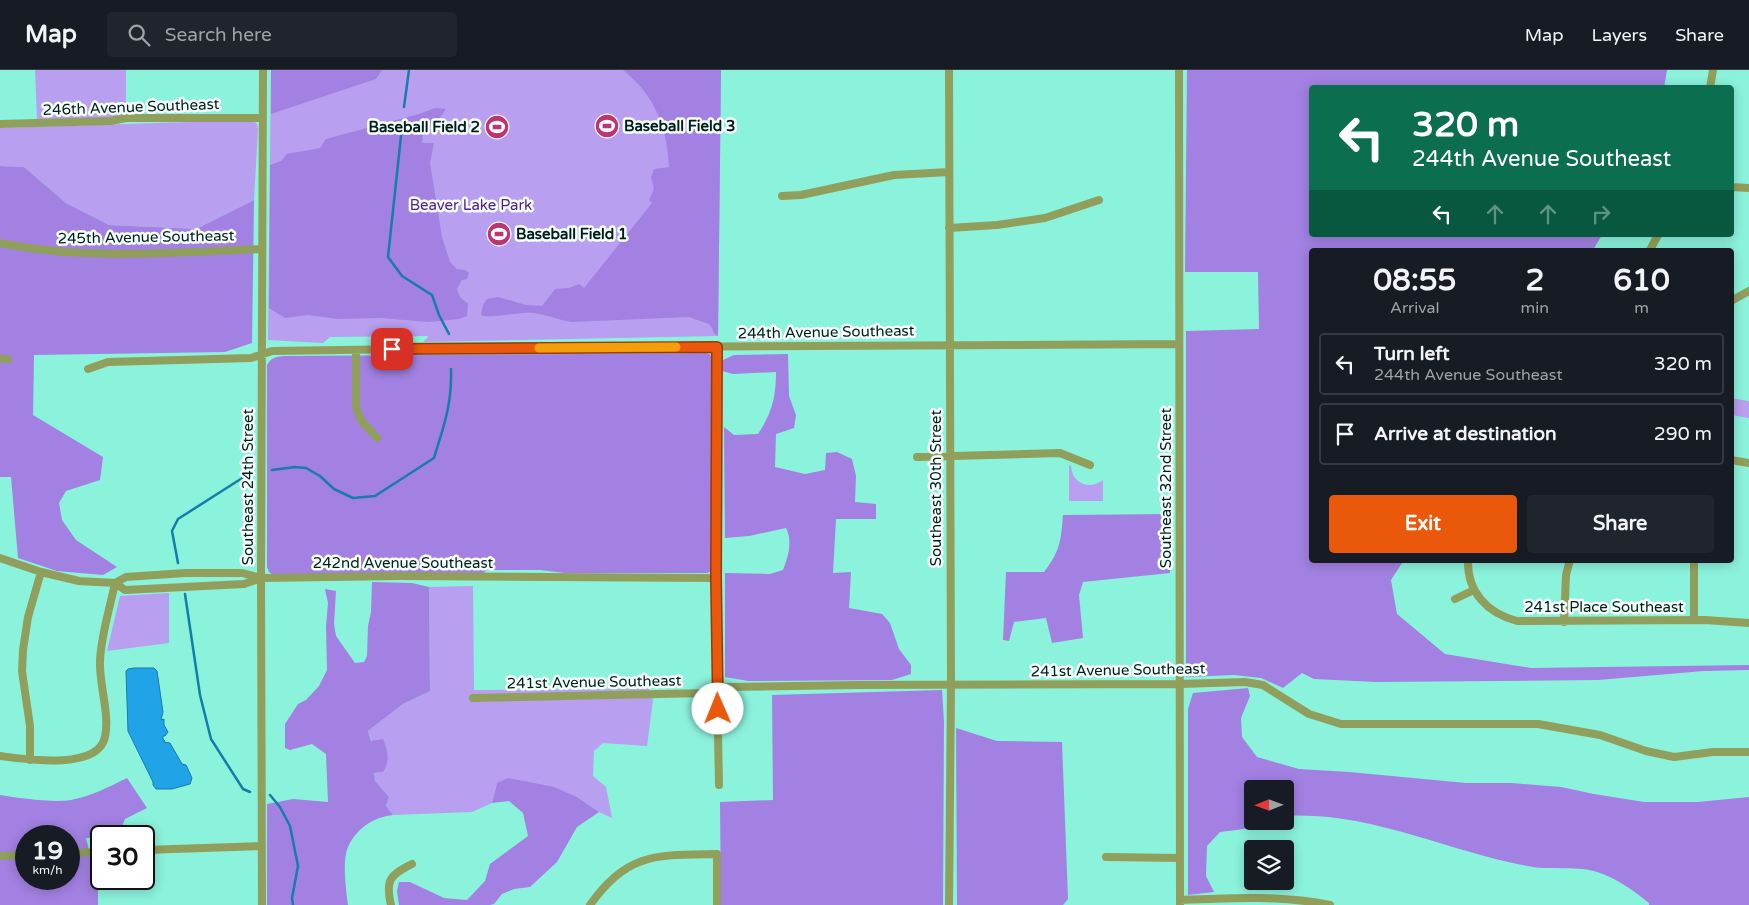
<!DOCTYPE html>
<html lang="en">
<head>
<meta charset="utf-8">
<style>
  :root { --surface:#171b24; --page:#20242c; --text:#f1f3f6; --muted:#9ea1a6; --line:#363941; --accent:#ea580c }
  body { margin:0; font-family:"Varela Round",sans-serif; background:var(--page); color:var(--text); height:100vh; display:flex; flex-direction:column; font-size:19px; white-space:nowrap }
  * { box-sizing:border-box; margin:0 }
  p { font-size:16px; color:var(--muted) }
  .icon { flex:none; width:28px; height:28px; fill:none; stroke:currentColor; stroke-width:2; stroke-linecap:round; stroke-linejoin:round }
  .map { position:relative; flex:1; overflow:hidden }
  .side { position:absolute; left:1309px; top:178px; width:425px; height:315px; display:flex; flex-direction:column; background:var(--surface); border-radius:5px; box-shadow:0 2px 12px #0003 }
  .side>* { flex:none }
  .banner { position:absolute; left:1309px; top:15px; width:425px; height:152px; border-radius:5px; box-shadow:0 2px 12px #0003; background:#0b6e4f; color:#fff; overflow:hidden }
  .needle { width:32px; rotate:269deg }
  .controls { position:absolute; left:1244px; top:710px; display:grid; gap:10px }
  .controls a { display:grid; place-items:center; width:50px; height:50px; border-radius:5px; background:var(--surface); box-shadow:0 2px 12px #0003; font-size:25px }
  .speed { position:absolute; left:15px; top:755px; display:flex; gap:10px; font-size:25px; font-weight:700; text-align:center }
  .speed>* { display:grid; place-content:center; width:65px; height:65px; border-radius:50%; background:var(--surface); box-shadow:0 2px 12px #0003; line-height:1 }
  .speed small { font-size:12px; font-weight:400 }
  .speed .limit { border:2px solid #111; border-radius:8px; background:#fff; color:#111 }
  .pin { position:absolute; display:grid; place-items:center; width:42px; height:42px; color:#fff; margin:-21px; border-radius:10px; box-shadow:0 2px 8px #0006 }
  .me { position:absolute; width:55px; margin:-28px; rotate:359deg; stroke-linejoin:round; filter:drop-shadow(0 0 4px #0008) }
  .turn { display:flex; align-items:center; gap:18px; height:105px; padding:0 20px; font-size:22px }
  .turn .icon { width:65px; height:65px; stroke-width:2.5 }
  .turn b { display:block; font-size:35px; line-height:42px }
  .lanes { display:flex; align-items:center; height:48px; padding:0 20px; background:#0003; justify-content:center; gap:25px; direction:ltr }
  .lanes .off { opacity:.35 }
  .eta { display:flex; justify-content:space-evenly; align-items:center; height:85px; text-align:center }
  .eta b { font-size:30px; font-weight:700; line-height:35px }
  .button { display:flex; gap:10px; margin-top:auto; padding:10px 20px }
  .button a { flex:1; height:58px; border-radius:5px; background:var(--accent); color:#fff; font-size:20px; font-weight:700; line-height:58px; text-align:center }
  .button a+a { background:var(--page); color:var(--text) }
  ul { padding:0; list-style:none }
  li { display:flex; align-items:center; gap:15px; height:62px; margin:0 10px 8px; padding:0 10px; border:2px solid var(--line); border-radius:5px }
  li div { flex:1 }
  li b { display:block; font-size:19px }
  li em { font-style:normal }
  header { display:flex; align-items:center; gap:30px; box-sizing:border-box; height:70px; padding:0 25px; background:var(--surface); border-bottom:1px solid var(--line) }
  header strong { font-size:24px }
  nav { display:flex; gap:28px; margin-inline-start:auto; font-size:18px }
  .search { width:350px; height:45px; background:var(--page); display:flex; align-items:center; gap:12px; box-sizing:border-box; padding:0 18px; border-radius:5px; color:var(--muted); font-size:19px }
  .map>svg:first-child { display:block }
  .green { fill:#b89fef }
  .forest { fill:#a281e2; fill-rule:evenodd }
  .water { fill:#21a4e7; stroke:#177ca9 }
  .lines { fill:none; stroke-linecap:round; stroke-linejoin:round }
  .stream { stroke:#177ca9; stroke-width:2.5 }
  .minor { stroke:#919f5c; stroke-width:8 }
  .route-casing { stroke:#983908; stroke-width:12 }
  .route { stroke:#ea580c; stroke-width:9 }
  .slow { stroke:#f59e0b; stroke-width:9 }
  .labels { text-anchor:middle; dominant-baseline:central; stroke-width:5; stroke-linejoin:round; paint-order:stroke }
  .street-label { font-size:15px; fill:#001e18; stroke:#f6fffd }
  .poi-label { font-size:15px; font-weight:bold; fill:#001e18; stroke:#f6fffd; text-anchor:start }
  .park-label { font-size:15px; fill:#532093; stroke:#f6fffd }
</style>
</head>
<body>
<header>
<strong>Map</strong>
<div class="search"><svg class="icon" aria-label="search" viewBox="0 0 24 24"><circle cx="10" cy="10" r="6"/><path d="M15 15l6 6"/></svg>Search here</div>
<nav><a>Map</a><a>Layers</a><a>Share</a></nav>
</header>
<div class="map">
<svg width="1749" height="835" viewBox="0 0 1749 835">
  <rect width="100%" height="100%" fill="#8bf2dc"/>
  <!-- green -->
  <path class="green" d="M35,0H126V43L112,48L37,49Z
    M271,0H721L718,266L423,272L428,267L427,266L330,267L323,273L268,270Z
    M253,50L257,54L258,59L254,130L196,159L109,155L66,133L24,97L0,96V58Z
    M1731,328L1749,331V348L1731,345Z
    M1069,395L1071,396C1072,413 1089,421 1103,410V431H1069Z
    M473,516L474,620L649,619L653,630L647,676L603,673L594,681L593,706L606,717L612,748L599,742L577,727L497,713L492,733L472,742L393,745L386,736L389,727L375,711L374,703L383,702L368,661L403,634L430,621L429,517Z
    M169,523V573L107,581L120,526Z"/>
  <!-- forest -->
  <path class="forest" d="M271,0H382L376,9L271,44Z
    M623,0H721L718,266L714,263L712,258L709,254L689,247L571,252C559,250 547,245 535,243C518,241 500,248 483,246L481,244L483,235L487,229L498,227L526,235L542,236L555,219L569,218L579,214L584,218L652,133L649,130L654,119L651,107L654,99L669,97C667,56 655,26 623,0Z
    M1187,0H1667L1664,18H1311V165H1602L1593,180H1311V490H1404L1391,510L1397,544L1445,584L1531,598L1749,595V600L1704,601L1598,610L1376,612L1314,609L1302,603L1283,618L1261,608L1234,605L1186,607V261L1259,259L1258,202H1185Z
    M435,38L446,39L437,52L423,63L422,73H434L430,93L442,167L450,192L457,199L465,200L469,203L467,209L462,210L457,219L460,227L468,234L467,246L459,249L429,252L380,248L338,249L308,245L285,248L269,238L270,95L281,91L287,84L320,78L326,69L419,44Z
    M0,96L24,97L66,133L109,155L196,159L254,130L252,273L225,282L34,285L33,345L103,387L100,410L66,421L59,433L62,450L76,470L117,497L103,505L57,501L18,488L11,407H0Z
    M706,283L710,284L712,289L713,299L712,500L708,503H565L540,500H487L482,504H272L269,502L267,497V295C271,288 275,287 283,286Z
    M788,284L789,326L796,345L794,358L776,364L775,397L805,404L825,400L826,383L837,382L852,389L856,406L855,432L876,434V449H836L833,503L851,502L849,538L882,544L890,553L899,579L911,595V604L892,610L748,611L725,607V503L770,504L783,500C788,487 793,471 786,458L749,466L725,468L724,357L734,365L758,364C772,343 776,327 776,302L733,304L722,301L723,290L734,285Z
    M1171,444L1170,503L1083,512L1079,525L1083,568L1052,573L1046,548L1014,552L1009,571L1003,570L1006,502H1044C1060,481 1061,471 1063,445Z
    M372,512L412,513L429,517L430,621L403,634L368,661L371,671L383,669C388,681 390,691 383,702L374,703L375,711L389,727L386,736L393,745C373,747 356,759 348,777C342,790 346,821 348,835H267V734L293,729L328,732L326,684L312,674L290,680L285,678V654L298,634L306,630L319,616L327,600L326,556L328,533L325,519L336,521L334,554L336,566L355,593L364,592L367,586L368,556L371,542Z
    M1248,618L1250,626L1241,648L1242,667L1257,687L1299,699L1349,702L1466,713H1512L1561,717L1594,724L1644,732H1698L1749,727V835H1649V833C1633,820 1616,808 1597,802C1581,796 1551,800 1533,797C1449,783 1372,741 1285,746V719H1252V751H1257L1244,759L1220,762L1207,776L1206,806L1214,822L1188,825V639L1193,623Z
    M942,620L944,652L943,835H721L720,732L773,730L772,625Z
    M956,658L997,671L1062,672L1068,829L1063,835H957Z
    M127,708L147,738L125,749L118,766L86,768L98,818V835H0V725C19,728 53,733 71,730C91,726 109,717 127,708ZM26,766H69V809H26Z
    M508,708L554,717L577,727L599,742L577,757L557,792L530,817L514,819L502,824L494,834L490,835H399L397,821L399,812H410L444,828L467,830L485,811L490,794L528,766L523,743L509,731L492,733L497,713Z"/>
  <!-- water -->
  <path class="water" d="M134,598H154L157,601L163,642L161,650L164,649V655L168,662L165,666H163V669L165,671L164,672L170,673L182,694L186,695L192,708L190,714L172,719H156L153,715V712L128,661L126,601L128,599Z"/>
  <g class="lines">
    <!-- stream -->
    <path class="stream" d="M404,37L409,0
      M401,66L388,187L402,206L432,225L439,245L449,264
      M272,400L295,397L306,398L320,406L334,419L353,428L375,426L434,388C444,355 452,335 451,299
      M178,493L172,461L178,449L247,405
      M185,524L200,625L211,669L243,719L250,722
      M270,725L280,737L290,756L298,796L292,828L293,835"/>
    <!-- minor -->
    <path class="minor" d="M1179,0L1180,835
      M1710,18L1713,0
      M0,54L111,51L126,48H262
      M1731,117L1749,118
      M782,126L801,125L894,105L949,102
      M949,158L997,155L1045,148L1099,130
      M0,173C85,191 176,182 262,179
      M1650,180L1658,165
      M1731,231L1749,221
      M717,277L715,508L719,715
      M356,280V337L361,350L377,368
      M0,289H8
      M88,299L108,292L251,288L272,281L476,278L1179,274
      M917,387L1060,383L1090,395
      M1731,390L1749,393
      M0,488L41,502L79,511L115,513L126,507L185,503H242L261,508
      M1468,490C1467,522 1487,543 1517,551L1705,550L1749,553
      M115,513L125,520L244,514L261,508L400,506L715,508
      M1455,529L1474,520
      M1694,550V490
      M1564,552L1566,505L1570,490
      M473,628L706,623L724,617L858,615L1180,614L1245,612L1263,615L1309,644L1341,654H1538L1600,665L1646,681L1674,687L1713,682H1749
      M0,686C24,689 98,701 105,667C110,644 99,615 100,591C101,565 110,538 115,513
      M30,690V656L22,601L23,580L28,547L41,502
      M144,780L262,776
      M69,783L101,782
      M0,786L26,785
      M1106,787L1180,788
      M1180,830C1230,828 1281,825 1330,835
      M262,835L261,508L263,0
      M391,835C385,810 390,805 412,794
      M590,835C627,782 657,785 717,784V835
      M949,835L951,615L949,0"/>
  </g>
  <g class="lines">
    <!-- route casing -->
    <g class="route-casing">
      <path id="route" d="M392,279L717,277L716,508L718,639"/>
    </g>
    <!-- route -->
    <use href="#route" class="route"/>
    <!-- slow -->
    <path class="slow" d="M539,278L676,277"/>
  </g>
  <!-- icons -->
  <defs>
    <g id="stadium-disc" transform="scale(1.25)"><circle r="9.5" fill="#bd3470" stroke="#f6fffd"/><path d="M0-5a6.5 5 0 1 0 0 10a6.5 5 0 1 0 0-10ZM-3.5-1.8h7v3.6h-7Z" fill="#fff"/></g>
  </defs>
  <g fill-rule="evenodd">
    <use href="#stadium-disc" x="607" y="56"/>
    <use href="#stadium-disc" x="497" y="57"/>
    <use href="#stadium-disc" x="499" y="164"/>
  </g>
  <g class="labels">
    <!-- street labels -->
    <g class="street-label">
      <text transform="translate(131 37) rotate(-2)">246th Avenue Southeast</text>
      <text transform="translate(146 167) rotate(-1)">245th Avenue Southeast</text>
      <text transform="translate(826 262) rotate(-1)">244th Avenue Southeast</text>
      <text transform="translate(248 417) rotate(-90)">Southeast 24th Street</text>
      <text transform="translate(936 418) rotate(-90)">Southeast 30th Street</text>
      <text transform="translate(1166 418) rotate(-90)">Southeast 32nd Street</text>
      <text x="403" y="493">242nd Avenue Southeast</text>
      <text x="1604" y="537">241st Place Southeast</text>
      <text transform="translate(1118 600) rotate(-1)">241st Avenue Southeast</text>
      <text transform="translate(594 612) rotate(-1)">241st Avenue Southeast</text>
    </g>
    <!-- poi labels -->
    <g class="poi-label">
      <text x="624" y="56">Baseball Field 3</text>
      <text x="480" y="57" text-anchor="end">Baseball Field 2</text>
      <text x="516" y="164">Baseball Field 1</text>
    </g>
    <!-- park labels -->
    <g class="park-label">
      <text x="471" y="135">Beaver Lake Park</text>
    </g>
  </g>
</svg>
<div class="controls">
<a><svg class="needle" viewBox="-14 -14 28 28"><path d="M0-13l5 13h-10z" fill="#e53935"/><path d="M0 13l5-13h-10z" fill="#9ea1a6"/></svg></a>
<a><svg class="icon" aria-label="layers" viewBox="0 0 24 24"><path d="M12 4l9 5-9 5-9-5zM3 14l9 5 9-5"/></svg></a>
</div>
<div class="speed"><div>19<small>km/h</small></div><div class="limit">30</div></div>
<div class="pin" style="left:392px;top:279px;background:#d93025"><svg class="icon" aria-label="arrive" viewBox="0 0 24 24"><path d="M6 21V4h12l-3 4 3 4H6"/></svg></div>
<svg class="me" style="left:718px;top:639px" viewBox="-20 -20 40 40"><circle r="19" fill="#fff"/><path d="M0-13L10 11 0 6-10 11z" fill="#ea580c"/></svg>
<div class="banner">
<div class="turn"><svg class="icon" aria-label="left" viewBox="0 0 24 24"><path d="M17 20v-9H6M10 6l-5 5 5 5"/></svg><div><b>320 m</b>244th Avenue Southeast</div></div>
<div class="lanes"><svg class="icon" aria-label="left" viewBox="0 0 24 24"><path d="M17 20v-9H6M10 6l-5 5 5 5"/></svg><svg class="icon off" aria-label="ahead" viewBox="0 0 24 24"><path d="M12 20V5M6 11l6-6 6 6"/></svg><svg class="icon off" aria-label="ahead" viewBox="0 0 24 24"><path d="M12 20V5M6 11l6-6 6 6"/></svg><svg class="icon off" aria-label="right" viewBox="0 0 24 24"><path d="M7 20v-9h11M14 6l5 5-5 5"/></svg></div>
</div>
<section class="side">
<div class="eta">
<div><b>08:55</b><p>Arrival</p></div>
<div><b>2</b><p>min</p></div>
<div><b>610</b><p>m</p></div>
</div>
<ul>
<li><svg class="icon" aria-label="left" viewBox="0 0 24 24"><path d="M17 20v-9H6M10 6l-5 5 5 5"/></svg><div><b>Turn left</b><p>244th Avenue Southeast</p></div><em>320 m</em></li>
<li><svg class="icon" aria-label="arrive" viewBox="0 0 24 24"><path d="M6 21V4h12l-3 4 3 4H6"/></svg><div><b>Arrive at destination</b></div><em>290 m</em></li>
</ul>
<div class="button"><a>Exit</a><a>Share</a></div>
</section>
</div>
</body>
</html>
